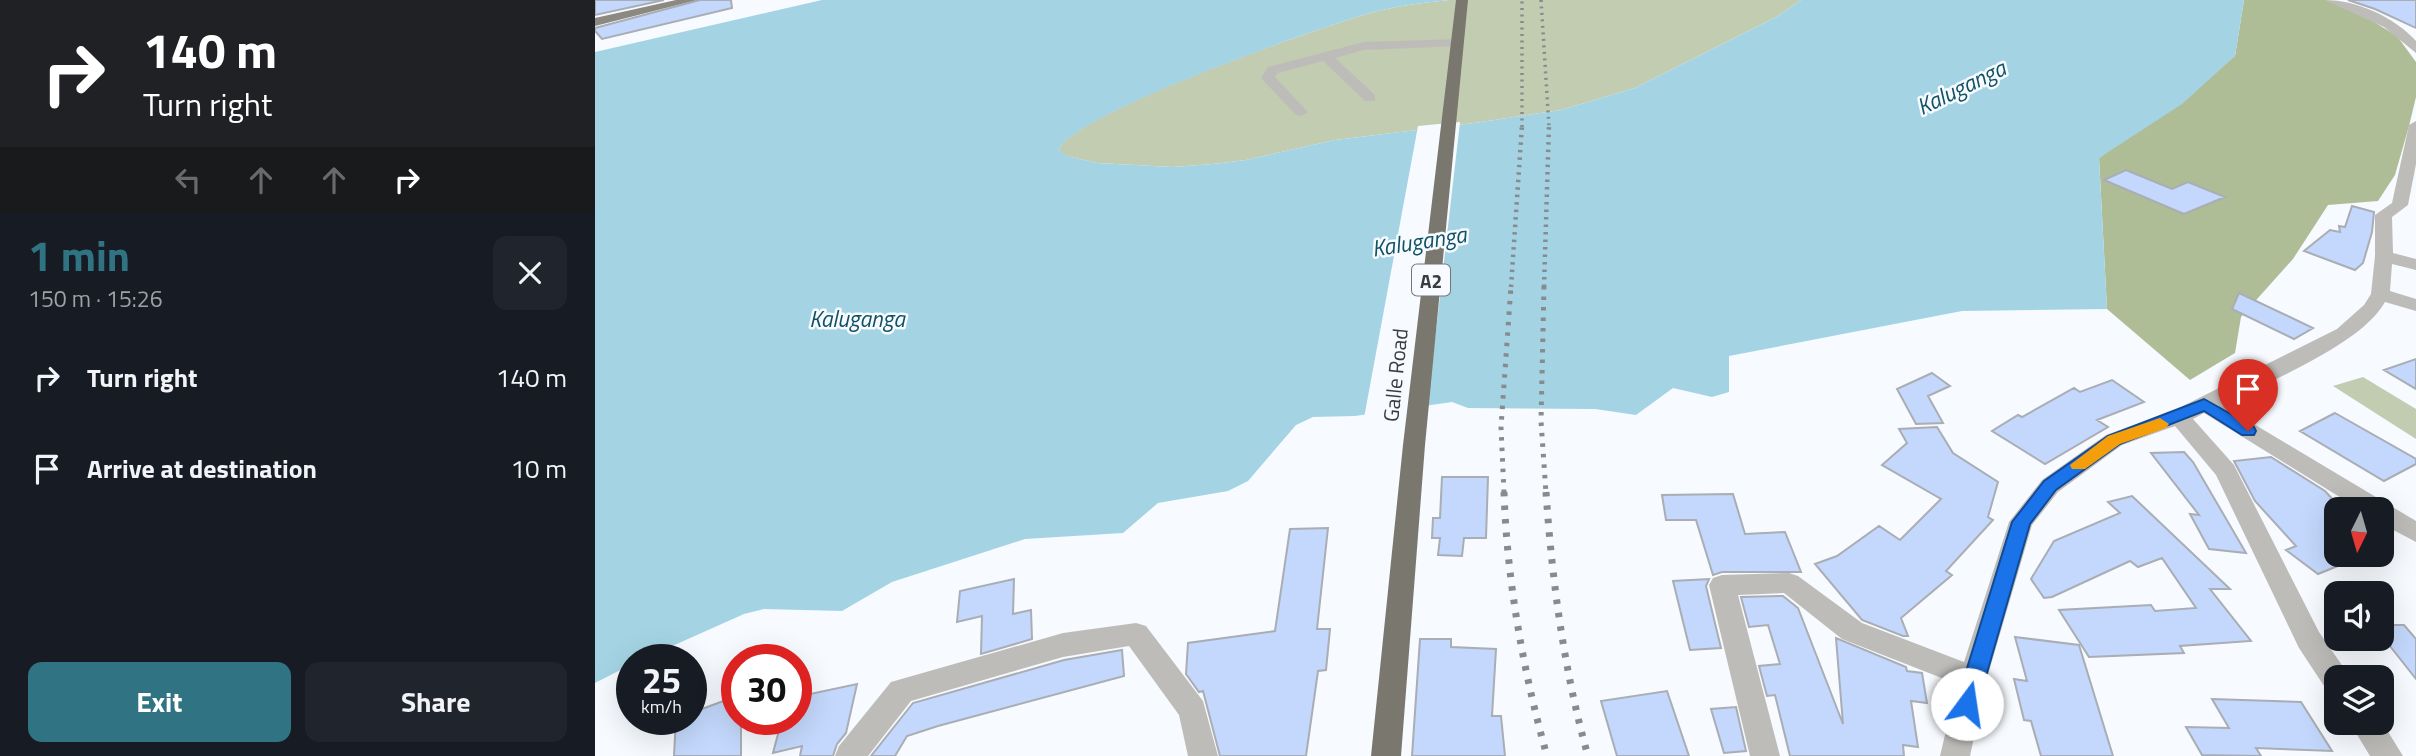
<!DOCTYPE html>
<html lang="en">
<head>
<meta charset="utf-8">
<style>
  :root { --surface:#171b24; --page:#20242c; --text:#f1f3f6; --muted:#9ea1a6; --accent:#307484 }
  body { margin:0; font-family:"Titillium Web",sans-serif; background:var(--page); color:var(--text); height:100vh; display:flex; flex-direction:column; font-size:26px; white-space:nowrap }
  * { box-sizing:border-box; margin:0 }
  p { font-size:23px; color:var(--muted) }
  .icon { flex:none; width:38px; height:38px; fill:none; stroke:currentColor; stroke-width:2; stroke-linecap:round; stroke-linejoin:round }
  .map { position:relative; flex:1; overflow:hidden }
  .drawer { display:flex; flex-direction:column; background:var(--surface); width:595px }
  .drawer>* { flex:none }
  .guide { background:#202124; color:#fff; overflow:hidden }
  .needle { width:46px; rotate:185deg }
  .tools { position:absolute; left:1729px; top:497px; display:grid; gap:14px }
  .tools a { display:grid; place-items:center; width:70px; height:70px; border-radius:14px; background:var(--surface); box-shadow:0 7px 28px #0002; font-size:35px }
  .speed { position:absolute; left:21px; top:644px; display:flex; gap:14px; font-size:35px; font-weight:700; text-align:center }
  .speed>* { display:grid; place-content:center; width:91px; height:91px; border-radius:50%; background:var(--surface); box-shadow:0 7px 28px #0002; line-height:1 }
  .speed small { font-size:18px; font-weight:400 }
  .speed .limit { border:10px solid #d22; background:#fff; color:#111 }
  .pin { position:absolute; display:grid; place-items:center; width:60px; height:60px; color:#fff; margin:-72px -30px; border-radius:50% 50% 50% 0; rotate:-45deg; box-shadow:0 0 7px #0007 }
  .pin .icon { rotate:45deg }
  .me { position:absolute; width:77px; margin:-38px; rotate:14deg; stroke-linejoin:round; filter:drop-shadow(0 0 5px #0008) }
  .turn { display:flex; align-items:center; gap:24px; height:147px; padding:0 28px; font-size:32px }
  .turn .icon { width:91px; height:91px; stroke-width:2.5 }
  .turn b { display:block; font-size:49px; line-height:60px }
  .lanes { display:flex; align-items:center; height:66px; padding:0 28px; background:#0003; justify-content:center; gap:35px; direction:ltr }
  .lanes .off { opacity:.35 }
  .round { display:grid; place-items:center; flex:none; width:74px; height:74px; border-radius:14px; background:var(--page) }
  .summary { display:flex; align-items:center; justify-content:space-between; height:119px; padding:0 28px }
  h1 { font-size:42px; font-weight:700; line-height:52px; color:var(--accent) }
  .primary-button { display:flex; gap:14px; margin-top:auto; padding:14px 28px }
  .primary-button a { flex:1; height:80px; border-radius:14px; background:var(--accent); color:#fff; font-size:28px; font-weight:700; line-height:80px; text-align:center }
  .primary-button a+a { background:var(--page); color:var(--text) }
  ul { padding:0; list-style:none }
  li { display:flex; align-items:center; gap:21px; height:91px; padding:0 28px }
  li div { flex:1 }
  li b { display:block; font-size:26px }
  li em { font-style:normal }
  main { display:flex; flex:1; min-height:0 }
  .map>svg:first-child { display:block }
  .green { fill:#c2ccb1 }
  .forest { fill:#afbd97 }
  .water { fill:#a4d4e4 }
  .pier { fill:#f7fafe }
  .building { fill:#c3d8fc; stroke:#a9adb4; stroke-width:2 }
  .lines { fill:none; stroke-linecap:round; stroke-linejoin:round }
  .minor { fill:#bebcb9; fill-rule:evenodd }
  .major { fill:#8c8983; fill-rule:evenodd }
  .highway { fill:#7a776f; fill-rule:evenodd }
  .rail-far3 { stroke:#888b8e; stroke-width:3.5; stroke-dasharray:2 4.5; stroke-linecap:butt }
  .rail-far2 { stroke:#888b8e; stroke-width:4.5; stroke-dasharray:2.5 5; stroke-linecap:butt }
  .rail-far1 { stroke:#888b8e; stroke-width:5; stroke-dasharray:3.5 7; stroke-linecap:butt }
  .rail { stroke:#888b8e; stroke-width:7; stroke-dasharray:4.5 9; stroke-linecap:butt }
  .route { fill:#1a73e8; stroke:#114b97; stroke-width:2 }
  .slow { fill:#f59e0b }
  .labels { text-anchor:middle; dominant-baseline:central; stroke-width:5; stroke-linejoin:round; paint-order:stroke }
  .shield { fill:#f7fafe; stroke:#737578; stroke-width:2 }
  .shield-label { font-size:19px; font-weight:bold; fill:#3a3c3f }
  .street-label { font-size:21px; fill:#3a3c3f; stroke:#f7fafe }
  .water-label { font-size:23px; font-style:italic; fill:#105263; stroke:#f7fafe }
</style>
</head>
<body>
<main>
<section class="drawer">
<div class="guide">
<div class="turn"><svg class="icon" aria-label="right" viewBox="0 0 24 24"><path d="M7 20v-9h11M14 6l5 5-5 5"/></svg><div><b>140 m</b>Turn right</div></div>
<div class="lanes"><svg class="icon off" aria-label="left" viewBox="0 0 24 24"><path d="M17 20v-9H6M10 6l-5 5 5 5"/></svg><svg class="icon off" aria-label="ahead" viewBox="0 0 24 24"><path d="M12 20V5M6 11l6-6 6 6"/></svg><svg class="icon off" aria-label="ahead" viewBox="0 0 24 24"><path d="M12 20V5M6 11l6-6 6 6"/></svg><svg class="icon" aria-label="right" viewBox="0 0 24 24"><path d="M7 20v-9h11M14 6l5 5-5 5"/></svg></div>
</div>
<div class="summary"><div><h1>1 min</h1><p>150 m · 15:26</p></div><a class="round"><svg class="icon" aria-label="close" viewBox="0 0 24 24"><path d="M6 6l12 12M18 6L6 18"/></svg></a></div>
<ul>
<li><svg class="icon" aria-label="right" viewBox="0 0 24 24"><path d="M7 20v-9h11M14 6l5 5-5 5"/></svg><div><b>Turn right</b></div><em>140 m</em></li>
<li><svg class="icon" aria-label="arrive" viewBox="0 0 24 24"><path d="M6 21V4h12l-3 4 3 4H6"/></svg><div><b>Arrive at destination</b></div><em>10 m</em></li>
</ul>
<div class="primary-button"><a>Exit</a><a>Share</a></div>
</section>
<div class="map">
<svg width="1821" height="756" viewBox="0 0 1821 756">
  <rect width="100%" height="100%" fill="#f7fafe"/>
  <!-- green -->
  <path class="green" d="M854,0H1206L1183,16L1040,88L966,110L879,123L740,140L651,160L618,164L578,167L502,163L471,156L464,150C475,114 729,26 775,13C801,6 827,3 854,0Z
    M1768,377L1821,409V439L1738,386Z"/>
  <!-- forest -->
  <path class="forest" d="M1649,0H1731L1761,11L1802,36L1821,62V97L1814,126L1800,175L1783,201L1733,205L1698,259L1646,317L1640,353L1595,380L1512,309L1504,158L1640,56Z"/>
  <!-- water -->
  <path class="water" d="M227,0H854C827,3 801,6 775,13C729,26 476,114 464,150L472,156L502,163L578,167L618,164L651,160L740,140L879,123L966,110L1040,88L1183,16L1206,0H1649L1640,56L1587,104L1504,158L1512,309L1367,311L1134,356V392L1117,397L1078,388L1041,415L1000,409L873,408L857,402L760,416L718,417L701,425L653,481L633,491L563,503L528,533L430,539L297,582L247,611L169,609L149,614L46,660H37V664L0,683V52Z"/>
  <!-- pier -->
  <path class="pier" d="M865,122L832,409L769,418L823,126Z"/>
  <!-- building -->
  <path class="building" d="M0,0H69L0,15Z
    M105,0H136L137,8L7,39L0,31V28Z
    M1753,0H1821V28L1780,9Z
    M1531,170L1577,189L1593,182L1630,197L1589,214L1509,180Z
    M1757,206L1779,212L1777,232L1768,263L1760,270L1709,251L1735,230L1745,232L1744,226L1750,227Z
    M1644,293L1718,328L1699,339L1637,309Z
    M1821,359V389L1789,370Z
    M1337,373L1355,386L1333,396L1348,423L1321,424L1302,389Z
    M1517,380L1549,402L1502,420L1513,427L1450,464L1397,431L1423,415L1427,417L1479,388L1485,392Z
    M1740,413L1821,459V464L1789,481L1705,431Z
    M1342,427L1358,453L1403,482L1393,517L1398,520L1351,571L1357,575L1306,618L1313,636H1308L1267,620L1220,564L1242,556L1284,526L1305,540L1346,499L1287,465L1312,443L1304,429Z
    M1589,452L1598,462L1651,553L1614,549L1595,514L1604,515L1556,453Z
    M1676,457L1730,491L1741,503V555L1765,557L1723,574L1691,550L1701,546L1660,501L1639,461Z
    M847,477H893L891,538H869L867,556L843,555L845,538H837L838,518H845Z
    M1138,494L1150,534L1190,532L1206,572H1127L1118,575L1101,520H1071L1067,495Z
    M1537,496L1635,589H1615L1656,641L1585,646L1589,653L1494,657L1464,610L1556,605L1560,611L1601,608L1567,558L1543,567L1535,561L1457,597L1449,598L1436,579L1459,541L1525,513L1513,502Z
    M733,528L722,629H735L731,670L723,671L711,756H625L608,691L604,692L591,674L593,643L680,631L695,529Z
    M419,579L418,614L436,610L437,639L386,654L387,616L362,622L365,591Z
    M1114,579L1111,586L1126,648L1095,650L1078,581Z
    M1188,596L1203,608L1248,724L1241,638L1311,667L1312,671L1327,673L1332,703L1316,701L1323,747L1308,745L1309,756H1195L1180,695L1172,696L1164,666L1185,664L1173,625L1154,627L1146,597Z
    M1787,625H1809L1821,639V679L1787,636Z
    M1420,637L1484,645L1518,756H1446L1436,721L1429,720L1419,679L1432,681Z
    M825,639H856V647L901,649L897,716H906L910,756H817Z
    M527,650L529,676L343,726L312,736L300,756H276L318,703L469,660Z
    M262,684L251,733L242,744L238,756H205L207,746L178,753L187,719H201V697Z
    M1072,691L1094,756H1022L1006,701Z
    M142,696V719H146V756H79L81,719H96V713Z
    M1617,699L1706,702L1737,751L1661,748L1666,756L1607,755L1591,727L1634,728Z
    M1141,707L1151,751L1129,753L1116,709Z"/>
  <g class="lines">
    <!-- minor -->
    <path class="minor" d="M1730,0C1762,0 1799,17 1821,41V53L1789,27Z
      M862,39L868,43L866,46L769,50L740,58L780,95V101H770L728,61L683,73L680,77L713,112L706,116L701,115L666,78L673,67L769,42Z
      M1821,121V164L1813,205L1797,217L1798,253L1821,259V270L1797,264L1795,291L1821,299V311L1790,302C1766,345 1672,382 1627,405L1821,521V542L1787,524V509H1764L1609,413L1598,419L1639,465L1724,632L1751,671L1754,677H1741V692L1731,689L1704,648L1621,475L1580,426L1527,445L1463,492L1437,525L1392,678L1375,756H1345L1362,684L1247,639L1189,593L1143,595L1185,756H1155L1114,585L1118,578L1127,575L1194,573L1203,576L1267,623L1369,662L1414,522L1447,480L1511,435L1576,412L1742,329L1769,305L1776,294L1780,256V215L1797,203L1814,125Z
      M541,623L551,626L608,701L623,756H593L584,715L534,646L468,657L316,701L273,756H240L244,746L296,682L468,633Z
      M1787,722L1808,756H1775L1755,723Z"/>
    <!-- major -->
    <path class="major" d="M81,0H102L0,26V18Z"/>
    <!-- highway -->
    <path class="highway" d="M861,0H873L830,445L806,756H776L808,445Z"/>
    <!-- rail-far3 -->
    <path class="rail-far3" d="M946,0L954,127
      M927,127V0"/>
    <!-- rail-far2 -->
    <path class="rail-far2" d="M916,287L927,125
      M949,287L954,125"/>
    <!-- rail-far1 -->
    <path class="rail-far1" d="M949,286L946,421L951,493
      M909,493L906,427L916,286"/>
    <!-- rail -->
    <path class="rail" d="M909,492C912,580 928,671 952,756
      M951,492C957,580 969,671 993,756"/>
  </g>
  <!-- route -->
  <path class="route" d="M1609,399L1659,427L1661,431L1659,435H1647L1609,411L1525,444L1461,490L1435,524L1383,704L1380,711L1372,714L1364,711L1361,704L1417,522L1449,481L1513,436Z"/>
  <!-- slow -->
  <path class="slow" d="M1565,418L1574,424L1571,428L1525,444L1490,469H1477L1475,465L1513,436Z"/>
  <g class="labels">
    <!-- shield labels -->
    <rect class="shield" x="817" y="264.5" width="38" height="31" rx="5"/>
    <g class="shield-label">
      <text x="836" y="280">A2</text>
    </g>
    <!-- street labels -->
    <g class="street-label">
      <text transform="translate(800 375) rotate(-84)">Galle Road</text>
    </g>
    <!-- water labels -->
    <g class="water-label">
      <text transform="translate(1366 87) rotate(-26)">Kaluganga</text>
      <text transform="translate(824 241) rotate(-9)">Kaluganga</text>
      <text x="262" y="318">Kaluganga</text>
    </g>
  </g>
</svg>
<div class="tools">
<a><svg class="needle" viewBox="-14 -14 28 28"><path d="M0-13l5 13h-10z" fill="#e53935"/><path d="M0 13l5-13h-10z" fill="#9ea1a6"/></svg></a>
<a><svg class="icon" aria-label="sound" viewBox="0 0 24 24"><path d="M4 9h4l5-4v14l-5-4H4zM17 9q2 3 0 6"/></svg></a>
<a><svg class="icon" aria-label="layers" viewBox="0 0 24 24"><path d="M12 4l9 5-9 5-9-5zM3 14l9 5 9-5"/></svg></a>
</div>
<div class="speed"><div>25<small>km/h</small></div><div class="limit">30</div></div>
<div class="pin" style="left:1653px;top:431px;background:#d93025"><svg class="icon" aria-label="arrive" viewBox="0 0 24 24"><path d="M6 21V4h12l-3 4 3 4H6"/></svg></div>
<svg class="me" style="left:1372px;top:704px" viewBox="-20 -20 40 40"><circle r="19" fill="#fff"/><path d="M0-13L10 11 0 6-10 11z" fill="#1a73e8"/></svg>
</div>
</main>
</body>
</html>
